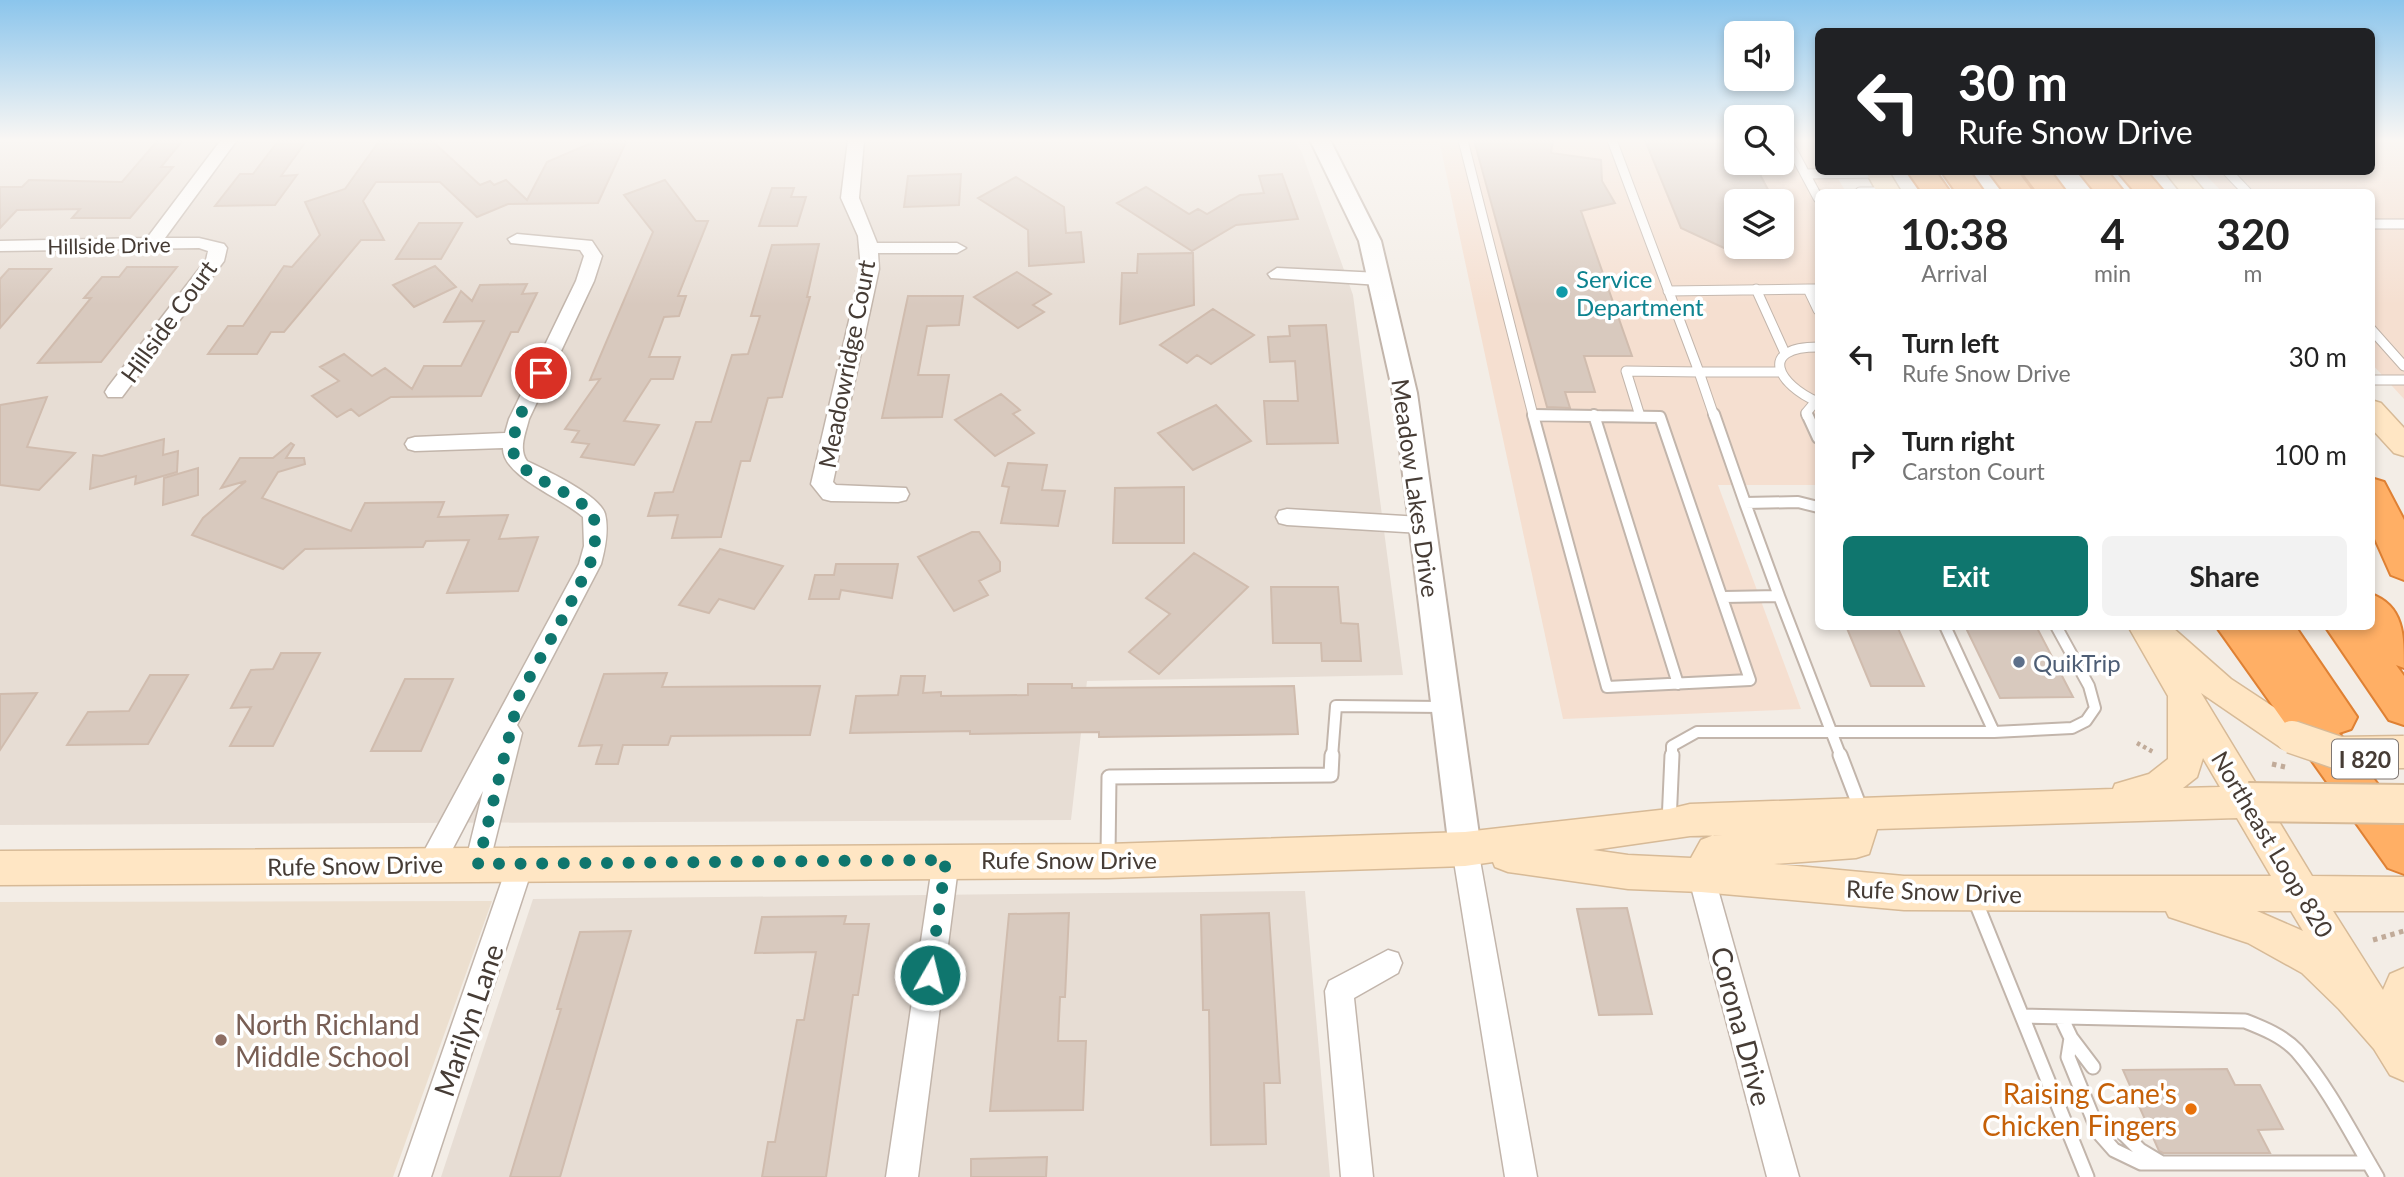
<!DOCTYPE html>
<html lang="en">
<head>
<meta charset="utf-8">
<style>
  :root { --surface:#fff; --page:#f2f2f2; --text:#222; --muted:#767676; --accent:#0f766e }
  body { margin:0; font-family:Lato,sans-serif; background:var(--page); color:var(--text); height:100vh; display:flex; flex-direction:column; font-size:26px; white-space:nowrap }
  * { box-sizing:border-box; margin:0 }
  p { font-size:23px; color:var(--muted) }
  .icon { flex:none; width:38px; height:38px; fill:none; stroke:currentColor; stroke-width:2; stroke-linecap:round; stroke-linejoin:round }
  .map { position:relative; flex:1; overflow:hidden }
  .side { position:absolute; left:1815px; top:189px; width:560px; height:441px; display:flex; flex-direction:column; background:var(--surface); border-radius:10px; box-shadow:0 4px 10px #0003 }
  .side>* { flex:none }
  .banner { position:absolute; left:1815px; top:28px; width:560px; height:147px; border-radius:10px; box-shadow:0 4px 10px #0003; background:#202124; color:#fff; overflow:hidden }
  .buttons { position:absolute; left:1724px; top:21px; display:grid; gap:14px }
  .buttons a { display:grid; place-items:center; width:70px; height:70px; border-radius:10px; background:var(--surface); box-shadow:0 4px 10px #0003; font-size:35px }
  .pin { position:absolute; display:grid; place-items:center; width:60px; height:60px; color:#fff; margin:-30px; border:4px solid #fff; border-radius:50%; box-shadow:0 2px 7px #0007 }
  .me { position:absolute; width:77px; margin:-38px; rotate:8deg; stroke-linejoin:round; filter:drop-shadow(0 0 5px #0008) }
  .turn { display:flex; align-items:center; gap:24px; height:147px; padding:0 28px; font-size:32px }
  .turn .icon { width:91px; height:91px; stroke-width:2.5 }
  .turn b { display:block; font-size:49px; line-height:60px }
  .eta { display:flex; justify-content:space-evenly; align-items:center; height:119px; text-align:center }
  .eta b { font-size:42px; font-weight:700; line-height:49px }
  .action { display:flex; gap:14px; margin-top:auto; padding:14px 28px }
  .action a { flex:1; height:80px; border-radius:10px; background:var(--accent); color:#fff; font-size:28px; font-weight:700; line-height:80px; text-align:center }
  .action a+a { background:var(--page); color:var(--text) }
  ul { padding:0; list-style:none }
  li { display:flex; align-items:center; gap:21px; height:98px; padding:0 28px }
  li div { flex:1 }
  li b { display:block; font-size:26px }
  li em { font-style:normal }
  .map>svg:first-child { display:block }
  .residential { fill:#e7ddd4 }
  .commercial { fill:#f5dfd0; fill-rule:evenodd }
  .education { fill:#ecdfcf }
  .building { fill:#d8c9be; stroke:#d0bcae; stroke-width:2 }
  .lines { fill:none; stroke-linecap:round; stroke-linejoin:round }
  .service-far2-casing { stroke:#c2b5ab; stroke-width:11 }
  .service-far1-casing { stroke:#c2b5ab; stroke-width:14 }
  .service-casing { stroke:#c2b5ab; stroke-width:17 }
  .minor-casing { stroke:#c2b5ab; stroke-width:3 }
  .tertiary-casing { stroke:#c2b5ab; stroke-width:4 }
  .secondary-casing { stroke:#d7ba97; stroke-width:3 }
  .motorway-casing { stroke:#df8134; stroke-width:4 }
  .path-far1 { stroke:#c1ab99; stroke-width:4.5; stroke-dasharray:3.5 3.5; stroke-linecap:butt }
  .path { stroke:#c1ab99; stroke-width:5; stroke-dasharray:4.5 4.5; stroke-linecap:butt }
  .service-far2 { stroke:#fff; stroke-width:9 }
  .service-far1 { stroke:#fff; stroke-width:10 }
  .service { stroke:#fff; stroke-width:13 }
  .minor { fill:#fff; fill-rule:evenodd }
  .tertiary { fill:#fff; fill-rule:evenodd }
  .secondary { fill:#ffe6c4; fill-rule:evenodd }
  .motorway { fill:#ffaf65; fill-rule:evenodd }
  .secondary-bridge-far1-casing { stroke:#d7ba97; stroke-width:35; stroke-linecap:butt }
  .secondary-bridge-casing { stroke:#d7ba97; stroke-width:42; stroke-linecap:butt }
  .secondary-bridge-far1 { stroke:#ffe6c4; stroke-width:32 }
  .secondary-bridge { stroke:#ffe6c4; stroke-width:38 }
  .route { stroke:#0f766e; stroke-width:12; stroke-dasharray:0 21.6 }
  .culture-dot { fill:#0f9aa8; stroke:#fff; stroke-width:2.5 }
  .service-dot { fill:#5c6f8a; stroke:#fff; stroke-width:2.5 }
  .education-dot { fill:#8d6e63; stroke:#fff; stroke-width:2.5 }
  .food-dot { fill:#e8710a; stroke:#fff; stroke-width:2.5 }
  .labels { text-anchor:middle; dominant-baseline:central; stroke-width:7; stroke-linejoin:round; paint-order:stroke }
  .far-street-label { font-size:21px; fill:#463c35; stroke:#fff }
  .shield { fill:#fff; stroke:#7e7672; stroke-width:2 }
  .shield-label { font-size:23px; font-weight:bold; fill:#463c35 }
  .culture-label { font-size:24px; fill:#0d838f; stroke:#fff; text-anchor:start }
  .street-label { font-size:24px; fill:#463c35; stroke:#fff }
  .service-label { font-size:24px; fill:#4e5e75; stroke:#fff; text-anchor:start }
  .near-street-label { font-size:28px; fill:#463c35; stroke:#fff }
  .near-education-label { font-size:28px; fill:#785e54; stroke:#fff; text-anchor:start }
  .near-food-label { font-size:28px; fill:#c56008; stroke:#fff; text-anchor:end }
</style>
</head>
<body>
<div class="map">
<svg width="2404" height="1177" viewBox="0 0 2404 1177">
  <rect width="100%" height="100%" fill="#f3ede6"/>
  <!-- residential -->
  <path class="residential" d="M0,140H1294L1302,153L1353,295L1403,675L1087,681L1071,820L0,825Z
    M1305,891L1330,1177H441L533,899Z"/>
  <!-- commercial -->
  <path class="commercial" d="M1439,140H1736V163H1782V140H1817L1818,172H1834L1846,192H1818V485H1718L1801,709L1563,719ZM1736,201H1782V247H1736Z
    M2371,140H2404V399L2371,363V192H2222L2203,172H2371Z"/>
  <!-- education -->
  <path class="education" d="M492,901L393,1177H0V902Z"/>
  <!-- building -->
  <path class="building" d="M158,140H183L161,167H173L130,218H72L80,209L17,210L0,228V187H22L29,180L122,182Z
    M279,140H307L281,176L297,175L275,205L215,206L240,174H253Z
    M380,140H431L480,185L490,181L494,185L506,180L527,200L547,162L598,140H627L598,203L508,204L477,217L440,182H376L363,201L384,240H361L284,332H271L257,354H208L228,326H243L284,266L292,267L320,235L305,202L345,189Z
    M1474,140H1553L1551,153L1601,160L1602,181L1615,203L1581,211L1632,356H1584L1595,392H1565L1570,408L1547,407Z
    M1645,140H1728L1736,147V163H1754L1774,201H1736V248H1724L1681,228Z
    M961,174L959,205L904,207L908,176Z
    M1282,174L1298,219L1236,225L1192,251L1117,203L1146,187L1189,214L1198,209L1207,214L1240,195L1264,193L1259,176Z
    M1016,177L1064,207L1066,233L1081,232L1084,262L1029,266L1028,230L978,198Z
    M665,180L696,221H708L678,296H686L679,316L664,317L649,357H680L673,379H651L624,421L659,425L634,465L581,457L589,444L572,442L579,431L565,429L600,379L590,380L653,232L624,195Z
    M772,188H794L791,197H806L797,226H759Z
    M419,223H462L441,259H396Z
    M819,244L807,297H810L782,397L768,398L750,461H741L721,537L672,538L678,515L648,516L655,493L673,492L696,422H711L732,355L748,354L760,316H751L772,245Z
    M1193,253L1194,305L1120,324L1122,273H1137L1138,254Z
    M435,266L456,287L414,307L393,285Z
    M127,267H177L101,362L38,363L91,298H84L102,277H119Z
    M9,269H51L0,328V279Z
    M1017,272L1051,294L1033,305L1044,312L1018,328L974,297Z
    M527,284L522,294L537,293L518,332H511L481,396L391,397L359,416L351,409L337,417L312,396L339,381L320,367L344,354L372,376L385,368L412,389L424,366H461L484,321L444,322L461,291L472,301L480,285Z
    M908,296H963L959,325L927,326L918,375H949L942,417L882,418Z
    M1213,309L1254,335L1211,364L1197,355L1187,363L1160,345Z
    M1326,325L1338,443L1267,444L1264,401H1298L1295,361L1270,362L1268,337L1290,336L1289,326Z
    M1001,394L1020,410L1013,414L1034,433L995,456L955,420Z
    M47,397L27,447L75,453L39,490L0,485V405Z
    M1216,405L1251,441L1193,470L1158,433Z
    M164,439L163,455L178,451L177,472L135,484L136,476L90,489L93,455L102,456Z
    M291,443L294,445L286,458H304L305,464L278,472L262,498L351,531L365,503L444,502L438,517L508,515L499,539L538,537L518,591L447,593L469,540L426,541L423,547L305,549L283,569L192,535L203,518L246,481L221,488L240,458H273Z
    M1008,463L1047,465L1042,490L1065,491L1058,526L1001,523L1009,487L1002,486Z
    M198,468V495L163,505L164,478Z
    M1184,487V543H1113L1115,488Z
    M972,532H979L1000,562V571L979,581L988,595L954,611L918,557Z
    M720,549L783,566L754,609L719,599L709,613L679,605Z
    M1194,553L1248,587L1159,674L1129,652L1170,614L1146,598Z
    M836,564H898L892,598L841,590L839,599H809L815,575H834Z
    M1271,587H1338L1341,623L1358,624L1361,661H1322L1321,643H1273Z
    M1846,626H1897L1924,686H1871Z
    M1965,626H2036L2073,697L2000,698Z
    M281,653H320L273,746H230L251,707L231,708L251,670L273,669Z
    M667,673L662,687L820,686L810,735L671,736L668,745H623L618,764H596L602,745L579,746L604,674Z
    M150,675H188L148,744L67,745L88,712L129,711Z
    M901,676H925L923,693L941,692V696L1028,695V684H1072V688L1294,686L1298,734L1099,737V732L970,734V731L850,733L856,696L898,695Z
    M405,679H453L421,751H371Z
    M37,693L0,750V694Z
    M1627,908L1652,1014L1599,1015L1577,909Z
    M1069,913L1065,997H1060L1058,1041H1086L1083,1110L990,1111L1009,914Z
    M1269,913L1280,1083H1264L1266,1144L1211,1145L1209,1010H1203L1201,915Z
    M846,916L844,924H869L858,995H853L826,1177H762L768,1142H775L797,1020H804L816,952L755,953L762,917Z
    M631,931L560,1177H510L561,1009H557L580,932Z
    M2227,1069L2235,1085H2260L2283,1129L2258,1130L2270,1153H2163L2159,1151L2123,1070Z
    M1047,1157L1046,1177H971V1159Z"/>
  <g class="lines">
    <!-- service-far2 casing -->
    <g class="service-far2-casing">
      <path id="service-far2" d="M1463,140L1533,415
        M1612,140L1699,372L1626,371L1640,416
        M1787,140L1818,198
        M2228,172L2247,192
        M1806,174L1878,173
        M1860,192H1889
        M2371,224H2404
        M1756,289L1785,353
        M1818,289H1808L1818,310
        M1668,291L1808,289
        M2371,329L2404,366
        M1818,347C1757,347 1778,385 1818,402
        M2371,380H2404
        M1533,416H1600
        M1714,416L1699,372H1778
        M1807,416L1806,413L1816,401"/>
    </g>
    <!-- service-far1 casing -->
    <g class="service-far1-casing">
      <path id="service-far1" d="M1714,414L1745,503L1798,502L1818,507
        M1807,414L1818,438
        M1533,415L1660,417L1750,680L1607,687Z
        M1594,415L1678,684
        M1745,503L1779,596
        M1724,597L1779,596L1841,757
        M1945,626L1994,732
        M1332,757L1336,706L1443,707
        M1672,757V746L1697,732H1994L2072,728L2086,721L2095,708L2089,686L2056,626"/>
    </g>
    <!-- service casing -->
    <g class="service-casing">
      <path id="service" d="M1840,755L1861,810
        M1669,823L1672,755
        M1108,855L1109,777L1331,775L1332,755
        M1975,900L2087,1177
        M2022,1016L2245,1021C2263,1028 2283,1036 2297,1051C2329,1088 2352,1135 2377,1177
        M2061,1017L2071,1038L2068,1057L2099,1133L2114,1150L2141,1163H2369
        M2071,1038L2093,1067
        M2121,1131L2140,1150L2160,1162"/>
    </g>
    <!-- minor casing -->
    <g class="minor-casing">
      <path id="minor" d="M221,140H237L165,238H199L224,244L227,248L224,261L122,397H108L105,392L108,387L206,260L208,251L199,248L0,251V241L147,238Z
        M848,140H864L859,198L877,243H957L966,248L957,253H878L879,269L833,482L836,485L906,488L909,494L906,500L898,502L831,501L823,499L811,484L861,269L858,236L841,198Z
        M517,234L592,241L602,256L594,281L529,419C526,432 518,449 527,461C545,470 600,495 605,514C609,530 605,549 601,564L517,725L522,733L487,873L478,876L469,873L465,864L483,791L440,873L431,876L422,873L418,864L422,855L579,564L584,546L583,517C562,498 502,476 503,448L415,451L408,449L405,444L408,439L415,437L505,433L509,419L576,281L584,256L580,250L511,243L508,239Z
        M1277,268L1380,273L1389,279L1380,285L1271,278L1268,274Z
        M1287,509L1421,517L1429,519L1432,525L1429,531L1421,533L1287,525L1279,523L1276,517L1279,511Z
        M1465,837L1474,841L1478,849L1537,1177H1505L1452,849L1456,841Z
        M946,848L955,851L959,860L918,1177H886L933,860L937,851Z
        M521,851L530,854L534,863L431,1177H399L508,863L512,854Z
        M1701,863L1710,866L1714,875L1799,1177H1767L1688,875L1692,866Z
        M1388,950L1398,953L1402,963L1398,973L1354,998L1373,1177H1341L1325,991L1329,981Z"/>
    </g>
    <!-- tertiary casing -->
    <g class="tertiary-casing">
      <path id="tertiary" d="M1310,140H1330L1381,241L1417,393L1481,849L1477,859L1465,864L1453,859L1449,849L1393,393L1359,241Z"/>
    </g>
    <!-- secondary casing -->
    <g class="secondary-casing">
      <path id="secondary" d="M1866,172H1889L1901,192H1877Z
        M2165,172H2188L2205,192H2181Z
        M2371,400L2381,403L2404,428V456L2394,453L2371,428Z
        M2128,626L2173,628L2231,679L2304,727L2309,737L2304,747L2292,752L2280,747L2201,693L2312,876L2404,877V911H2333L2383,990L2390,974L2404,968V1081L2390,1075L2374,1049L2339,1009L2302,973L2248,943L2169,917L2166,911L1904,910L1701,892L1628,889L1508,872L1495,867L1493,862L1465,866L1108,878L0,885V851L1108,844L1465,832L1669,809L1690,804L2113,789L2115,784L2149,774L2168,759V696ZM2203,758L2220,787L2183,788L2197,777ZM2237,818L2271,876H1904L1774,864L1856,858L1869,854L1877,829ZM1714,835L1701,840L1691,858L1628,855L1593,850L1690,836L1723,835ZM2257,911H2291L2303,931Z"/>
    </g>
    <!-- motorway casing -->
    <g class="motorway-casing">
      <path id="motorway" d="M1908,172H1936L1950,192H1922Z
        M1942,172H1970L1984,192H1956Z
        M1989,172H2018L2033,192H2004Z
        M2022,172H2051L2066,192H2037Z
        M2079,172H2108L2124,192H2095Z
        M2118,172H2147L2164,192H2135Z
        M2371,478L2384,482L2404,520V580L2391,575L2371,530Z
        M2371,594C2404,606 2404,635 2404,668L2396,665L2404,676V725L2389,720L2325,626H2371Z
        M2216,626H2295L2357,717L2351,729L2339,733L2404,819V874L2388,868Z"/>
    </g>
    <!-- path-far1 -->
    <path class="path-far1" d="M2137,743L2155,753"/>
    <!-- path -->
    <path class="path" d="M2272,764L2285,767
      M2373,940L2404,931"/>
    <!-- service-far2 -->
    <use href="#service-far2" class="service-far2"/>
    <!-- service-far1 -->
    <use href="#service-far1" class="service-far1"/>
    <!-- service -->
    <use href="#service" class="service"/>
    <!-- minor -->
    <use href="#minor" class="minor"/>
    <!-- tertiary -->
    <use href="#tertiary" class="tertiary"/>
    <!-- secondary -->
    <use href="#secondary" class="secondary"/>
    <!-- motorway -->
    <use href="#motorway" class="motorway"/>
    <!-- secondary-bridge-far1 casing -->
    <g class="secondary-bridge-far1-casing">
      <path id="secondary-bridge-far1" d="M2292,737L2339,753L2404,752"/>
    </g>
    <!-- secondary-bridge casing -->
    <g class="secondary-bridge-casing">
      <path id="secondary-bridge" d="M2248,802L2404,804"/>
    </g>
    <!-- secondary-bridge-far1 -->
    <use href="#secondary-bridge-far1" class="secondary-bridge-far1"/>
    <!-- secondary-bridge -->
    <use href="#secondary-bridge" class="secondary-bridge"/>
  </g>
  <!-- sky -->
  <linearGradient id="sky" x2="0" y2="1"><stop stop-color="#8bc5ec"/><stop offset="0.46" stop-color="#faf7f4"/><stop offset="1" stop-color="#faf7f4" stop-opacity="0"/></linearGradient>
  <rect width="2404" height="305" fill="url(#sky)"/>
  <g class="lines">
    <!-- route -->
    <path class="route" d="M541,373C531,394 497,448 522,467C545,485 571,492 594,514L595,546L590,564L565,614L519,696L478,864L946,860L930,975"/>
  </g>
  <!-- markers -->
  <circle class="culture-dot" cx="1562" cy="292" r="7"/>
  <circle class="service-dot" cx="2019" cy="662" r="7"/>
  <circle class="education-dot" cx="221" cy="1040" r="7"/>
  <circle class="food-dot" cx="2191" cy="1109" r="7"/>
  <g class="labels">
    <!-- far-street labels -->
    <g class="far-street-label">
      <text transform="translate(109 245) rotate(-1)">Hillside Drive</text>
    </g>
    <!-- shield labels -->
    <rect class="shield" x="2332" y="739.5" width="66" height="39" rx="5"/>
    <g class="shield-label">
      <text x="2365" y="759">I 820</text>
    </g>
    <!-- culture labels -->
    <g class="culture-label">
      <text x="1576" y="278">Service<tspan x="1576" dy="28">Department</tspan></text>
    </g>
    <!-- street labels -->
    <g class="street-label">
      <text transform="translate(168 321) rotate(-54)">Hillside Court</text>
      <text transform="translate(846 364) rotate(-79)">Meadowridge Court</text>
      <text transform="translate(1416 488) rotate(82)">Meadow Lakes Drive</text>
      <text transform="translate(2273 844) rotate(59)">Northeast Loop 820</text>
      <text x="1069" y="859">Rufe Snow Drive</text>
      <text transform="translate(355 865) rotate(-1)">Rufe Snow Drive</text>
      <text transform="translate(1934 891) rotate(2)">Rufe Snow Drive</text>
    </g>
    <!-- service labels -->
    <g class="service-label">
      <text x="2033" y="662">QuikTrip</text>
    </g>
    <!-- near-street labels -->
    <g class="near-street-label">
      <text transform="translate(468 1020) rotate(-71)">Marilyn Lane</text>
      <text transform="translate(1742 1026) rotate(75)">Corona Drive</text>
    </g>
    <!-- near-education labels -->
    <g class="near-education-label">
      <text x="235" y="1024">North Richland<tspan x="235" dy="32">Middle School</tspan></text>
    </g>
    <!-- near-food labels -->
    <g class="near-food-label">
      <text x="2177" y="1093">Raising Cane's<tspan x="2177" dy="32">Chicken Fingers</tspan></text>
    </g>
  </g>
</svg>
<div class="buttons">
<a><svg class="icon" aria-label="sound" viewBox="0 0 24 24"><path d="M4 9h4l5-4v14l-5-4H4zM17 9q2 3 0 6"/></svg></a>
<a><svg class="icon" aria-label="search" viewBox="0 0 24 24"><circle cx="10" cy="10" r="6"/><path d="M15 15l6 6"/></svg></a>
<a><svg class="icon" aria-label="layers" viewBox="0 0 24 24"><path d="M12 4l9 5-9 5-9-5zM3 14l9 5 9-5"/></svg></a>
</div>
<div class="pin" style="left:541px;top:373px;background:#d93025"><svg class="icon" aria-label="arrive" viewBox="0 0 24 24"><path d="M6 21V4h12l-3 4 3 4H6"/></svg></div>
<svg class="me" style="left:930px;top:975px" viewBox="-20 -20 40 40"><circle r="17" fill="#0f766e" stroke="#fff" stroke-width="3"/><path d="M0-11L8 9 0 5-8 9z" fill="#fff"/></svg>
<div class="banner">
<div class="turn"><svg class="icon" aria-label="left" viewBox="0 0 24 24"><path d="M17 20v-9H6M10 6l-5 5 5 5"/></svg><div><b>30 m</b>Rufe Snow Drive</div></div>
</div>
<section class="side">
<div class="eta">
<div><b>10:38</b><p>Arrival</p></div>
<div><b>4</b><p>min</p></div>
<div><b>320</b><p>m</p></div>
</div>
<ul>
<li><svg class="icon" aria-label="left" viewBox="0 0 24 24"><path d="M17 20v-9H6M10 6l-5 5 5 5"/></svg><div><b>Turn left</b><p>Rufe Snow Drive</p></div><em>30 m</em></li>
<li><svg class="icon" aria-label="right" viewBox="0 0 24 24"><path d="M7 20v-9h11M14 6l5 5-5 5"/></svg><div><b>Turn right</b><p>Carston Court</p></div><em>100 m</em></li>
</ul>
<div class="action"><a>Exit</a><a>Share</a></div>
</section>
</div>
</body>
</html>
